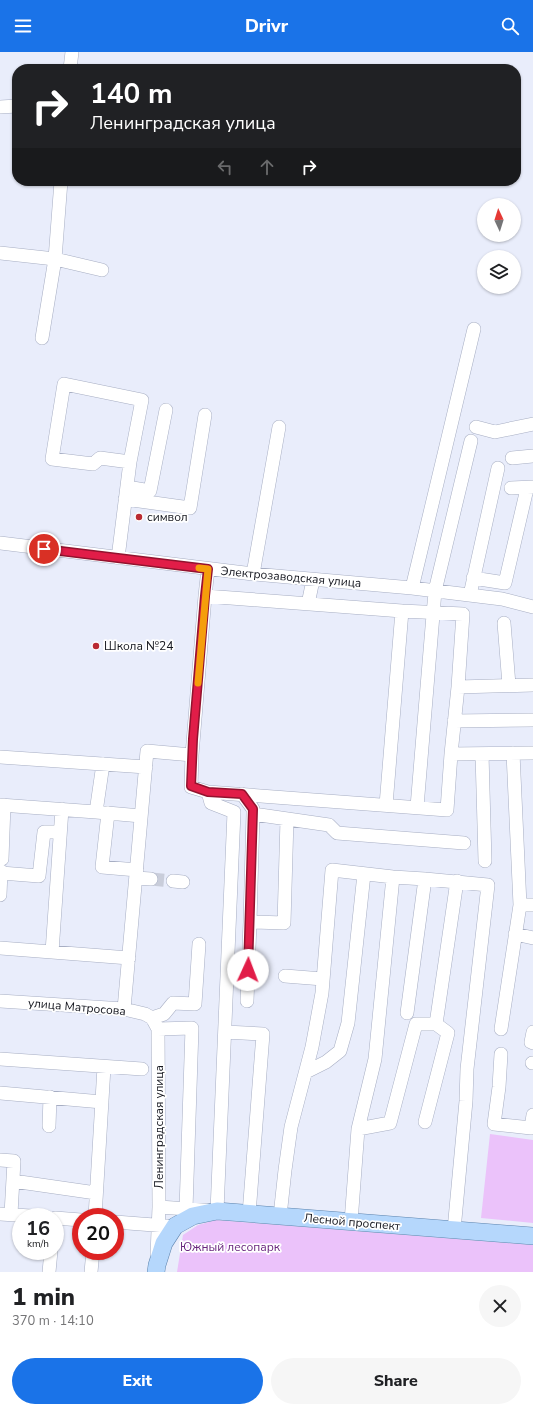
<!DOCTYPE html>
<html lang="en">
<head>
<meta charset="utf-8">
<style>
  :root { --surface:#fff; --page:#f6f6f6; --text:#202124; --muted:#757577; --accent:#1a73e8 }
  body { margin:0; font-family:"Nunito Sans",sans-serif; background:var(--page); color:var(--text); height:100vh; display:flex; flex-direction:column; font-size:15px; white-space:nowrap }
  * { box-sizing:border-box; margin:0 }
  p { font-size:13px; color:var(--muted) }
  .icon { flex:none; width:22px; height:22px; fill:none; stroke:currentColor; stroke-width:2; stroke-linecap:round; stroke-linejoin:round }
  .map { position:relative; height:1220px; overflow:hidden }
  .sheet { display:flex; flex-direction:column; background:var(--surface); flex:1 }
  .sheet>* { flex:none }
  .top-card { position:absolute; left:12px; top:12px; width:509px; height:122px; border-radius:16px; box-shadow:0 1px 3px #0004; background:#202124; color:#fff; overflow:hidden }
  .needle { width:26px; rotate:356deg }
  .fabs { position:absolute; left:477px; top:146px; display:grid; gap:8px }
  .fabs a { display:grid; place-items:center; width:44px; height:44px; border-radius:50%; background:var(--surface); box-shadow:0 1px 3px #0004; font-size:20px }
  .speed { position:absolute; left:12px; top:1156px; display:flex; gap:8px; font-size:20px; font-weight:700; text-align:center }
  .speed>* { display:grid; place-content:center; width:52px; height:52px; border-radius:50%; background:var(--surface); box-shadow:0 1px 3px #0004; line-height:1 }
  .speed small { font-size:10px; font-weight:400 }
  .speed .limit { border:6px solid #d22; background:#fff; color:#111 }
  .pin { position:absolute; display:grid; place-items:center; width:34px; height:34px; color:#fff; margin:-17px; border:2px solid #fff; border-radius:50%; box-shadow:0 1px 4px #0007 }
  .me { position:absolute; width:44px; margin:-22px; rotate:2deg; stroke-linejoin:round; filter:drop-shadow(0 0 3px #0008) }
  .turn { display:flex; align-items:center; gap:14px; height:84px; padding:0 12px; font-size:18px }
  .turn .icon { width:52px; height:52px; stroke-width:2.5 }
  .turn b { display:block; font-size:28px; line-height:34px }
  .lanes { display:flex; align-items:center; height:38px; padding:0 12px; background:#0003; justify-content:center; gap:20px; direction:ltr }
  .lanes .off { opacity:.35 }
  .round { display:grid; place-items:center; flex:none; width:42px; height:42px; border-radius:21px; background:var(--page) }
  .summary { display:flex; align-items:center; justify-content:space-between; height:68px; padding:0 12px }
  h1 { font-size:24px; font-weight:800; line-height:30px }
  .primary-button { display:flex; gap:8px; margin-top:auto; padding:8px 12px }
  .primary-button a { flex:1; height:46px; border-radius:24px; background:var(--accent); color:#fff; font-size:16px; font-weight:800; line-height:46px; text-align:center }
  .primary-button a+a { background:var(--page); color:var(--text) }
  header { display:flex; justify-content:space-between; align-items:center; height:52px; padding:0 12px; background:var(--accent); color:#fff; font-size:18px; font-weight:800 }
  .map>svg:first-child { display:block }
  .green { fill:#ebc2fa }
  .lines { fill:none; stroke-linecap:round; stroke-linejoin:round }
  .minor-tunnel { stroke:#c9cdda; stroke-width:13; stroke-dasharray:13 6; stroke-linecap:butt }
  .minor-casing { stroke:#a7aec3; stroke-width:14 }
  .major-casing { stroke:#5c83ad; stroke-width:18 }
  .minor { stroke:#fff; stroke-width:13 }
  .major { stroke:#b5d7fc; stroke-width:17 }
  .route-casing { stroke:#92132f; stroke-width:10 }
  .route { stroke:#e11d48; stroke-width:7 }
  .slow { stroke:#f59e0b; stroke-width:7 }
  .poi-dot { fill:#ba2a32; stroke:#fff; stroke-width:1.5 }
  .labels { text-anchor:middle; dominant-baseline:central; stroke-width:3.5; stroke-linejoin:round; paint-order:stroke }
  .poi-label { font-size:12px; fill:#14161e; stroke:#fff; text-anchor:start }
  .street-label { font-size:12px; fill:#14161e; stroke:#fff }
  .park-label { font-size:12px; fill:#69267e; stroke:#fff }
</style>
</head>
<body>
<header><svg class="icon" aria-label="menu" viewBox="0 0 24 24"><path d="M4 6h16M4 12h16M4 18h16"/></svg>Drivr<svg class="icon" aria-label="search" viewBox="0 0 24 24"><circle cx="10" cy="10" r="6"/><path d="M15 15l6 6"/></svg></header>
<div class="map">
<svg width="533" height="1220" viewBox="0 0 533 1220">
  <rect width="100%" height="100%" fill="#e9edfb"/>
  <!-- green -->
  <path class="green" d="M490,1082L533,1088V1171L481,1166Z
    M216,1168L533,1193V1220H177L183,1183L198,1173Z"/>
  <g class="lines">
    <!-- minor-tunnel -->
    <path class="minor-tunnel" d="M151,827L173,829"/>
    <!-- minor casing -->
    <g class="minor-casing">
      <path id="minor" d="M70,17L72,0
        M0,55L17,54
        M0,201L55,207L61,129
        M42,286L55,207L102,218
        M476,375L495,380L533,372
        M512,406L533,404
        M127,435L150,439L166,358
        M511,436L533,435
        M125,447L190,456L205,363
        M0,491L253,522L412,536L502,547L533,555
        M118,506L130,410L142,348L64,332L52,407L93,412L100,406L130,410
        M253,522L279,375
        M473,526L505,531L526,441
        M412,536L474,277
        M470,543L498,416
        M205,544L402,559L463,562L458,635L451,702L447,758L208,740L191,735L192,703L205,544L208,517
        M308,552L313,528
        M504,571L509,633
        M458,635L533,633
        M454,669L533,668
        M451,702L533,701
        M482,702L485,809
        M0,705L146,715
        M242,742L253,757V762L329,773L337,781L464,791
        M0,753L96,760L141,764
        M386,753L402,559
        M417,755L435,539L471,389
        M96,760L103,712
        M108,761L102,815L137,818
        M253,762L250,870L284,871L287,767
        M2,807L4,753
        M1,821L39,824L44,780H60
        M136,826L151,827
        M173,829L183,830
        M0,843L1,819
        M520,853H533
        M515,882L533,886
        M0,896L129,906
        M52,900L62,757
        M285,924L323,927
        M0,949L124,957L145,962L152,966
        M247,949L250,870
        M124,957L147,699L192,703
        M407,961L425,827
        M152,966L158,977L159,1155L157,1203
        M152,966L164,962L173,951L195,952L199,892
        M158,977L192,976L186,1157
        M501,977L520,853L513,701
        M225,980L263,982L249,1162
        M533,980L531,990L533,991
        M501,1002L499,1035L494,1072L531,1076L533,1063
        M0,1007L142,1017
        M532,1011H533
        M306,1020L326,1010L340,999L348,971L364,822
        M0,1041L102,1050
        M425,1070L448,981L436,972
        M49,1074L50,1045
        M358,1077L390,1071L416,972H436L457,829
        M0,1108L14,1109L11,1162
        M13,1129L96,1141
        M159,1155L217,1159L234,760L211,751L208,740
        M0,1162L46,1165
        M280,1164L285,1118L291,1075L312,995L322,941L332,818L393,825L425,827L488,833L467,1017L466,1049L454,1178
        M95,1165L104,1015
        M55,1166L81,1168
        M115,1170L167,1174
        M351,1170L358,1077L375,1007L393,825
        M49,1220L51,1199
        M91,1220L93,1199"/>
    </g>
    <!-- major casing -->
    <g class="major-casing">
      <path id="major" d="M156,1220L157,1213L164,1191L175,1174L193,1164L217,1159L533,1184"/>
    </g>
    <!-- minor -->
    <use href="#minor" class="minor"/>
    <!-- major -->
    <use href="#major" class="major"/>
  </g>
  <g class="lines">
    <!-- route casing -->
    <g class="route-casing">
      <path id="route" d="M44,497L208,517L205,544L193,687L191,734L208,740L242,742L253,757L248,918"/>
    </g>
    <!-- route -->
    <use href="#route" class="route"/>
    <!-- slow -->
    <path class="slow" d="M198,631L208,517L199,516"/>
  </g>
  <!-- markers -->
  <g class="poi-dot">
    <circle cx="139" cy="465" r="4"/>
    <circle cx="96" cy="594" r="4"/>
  </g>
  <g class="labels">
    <!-- poi labels -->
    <g class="poi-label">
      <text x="147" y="465">символ</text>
      <text x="104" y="594">Школа №24</text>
    </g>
    <!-- street labels -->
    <g class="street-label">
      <text transform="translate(291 525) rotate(5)">Электрозаводская улица</text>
      <text transform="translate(77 955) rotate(5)">улица Матросова</text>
      <text transform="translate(159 1075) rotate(-90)">Ленинградская улица</text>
      <text transform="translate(352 1170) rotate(5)">Лесной проспект</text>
    </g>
    <!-- park labels -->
    <g class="park-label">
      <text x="230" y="1195">Южный лесопарк</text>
    </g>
  </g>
</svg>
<div class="fabs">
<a><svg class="needle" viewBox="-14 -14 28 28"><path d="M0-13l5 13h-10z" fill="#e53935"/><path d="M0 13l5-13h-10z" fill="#757577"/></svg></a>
<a><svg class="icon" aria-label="layers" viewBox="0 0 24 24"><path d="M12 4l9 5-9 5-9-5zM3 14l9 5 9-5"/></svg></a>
</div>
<div class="speed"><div>16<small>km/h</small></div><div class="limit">20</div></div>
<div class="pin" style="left:44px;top:497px;background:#d93025"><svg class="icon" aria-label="arrive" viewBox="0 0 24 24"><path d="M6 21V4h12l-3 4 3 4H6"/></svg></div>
<svg class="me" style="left:248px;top:918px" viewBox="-20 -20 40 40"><circle r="19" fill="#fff"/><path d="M0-13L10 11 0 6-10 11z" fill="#e11d48"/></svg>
<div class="top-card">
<div class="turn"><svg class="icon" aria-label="right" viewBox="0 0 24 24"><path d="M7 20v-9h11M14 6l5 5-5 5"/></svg><div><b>140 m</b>Ленинградская улица</div></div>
<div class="lanes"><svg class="icon off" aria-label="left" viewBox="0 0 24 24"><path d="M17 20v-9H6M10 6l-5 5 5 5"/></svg><svg class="icon off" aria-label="ahead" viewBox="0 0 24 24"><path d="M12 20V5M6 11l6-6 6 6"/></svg><svg class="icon" aria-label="right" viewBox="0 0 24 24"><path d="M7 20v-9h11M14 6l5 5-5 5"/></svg></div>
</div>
</div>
<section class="sheet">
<div class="summary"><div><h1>1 min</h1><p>370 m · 14:10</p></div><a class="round"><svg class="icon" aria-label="close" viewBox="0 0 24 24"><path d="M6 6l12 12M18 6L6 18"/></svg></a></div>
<div class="primary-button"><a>Exit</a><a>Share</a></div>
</section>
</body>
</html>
